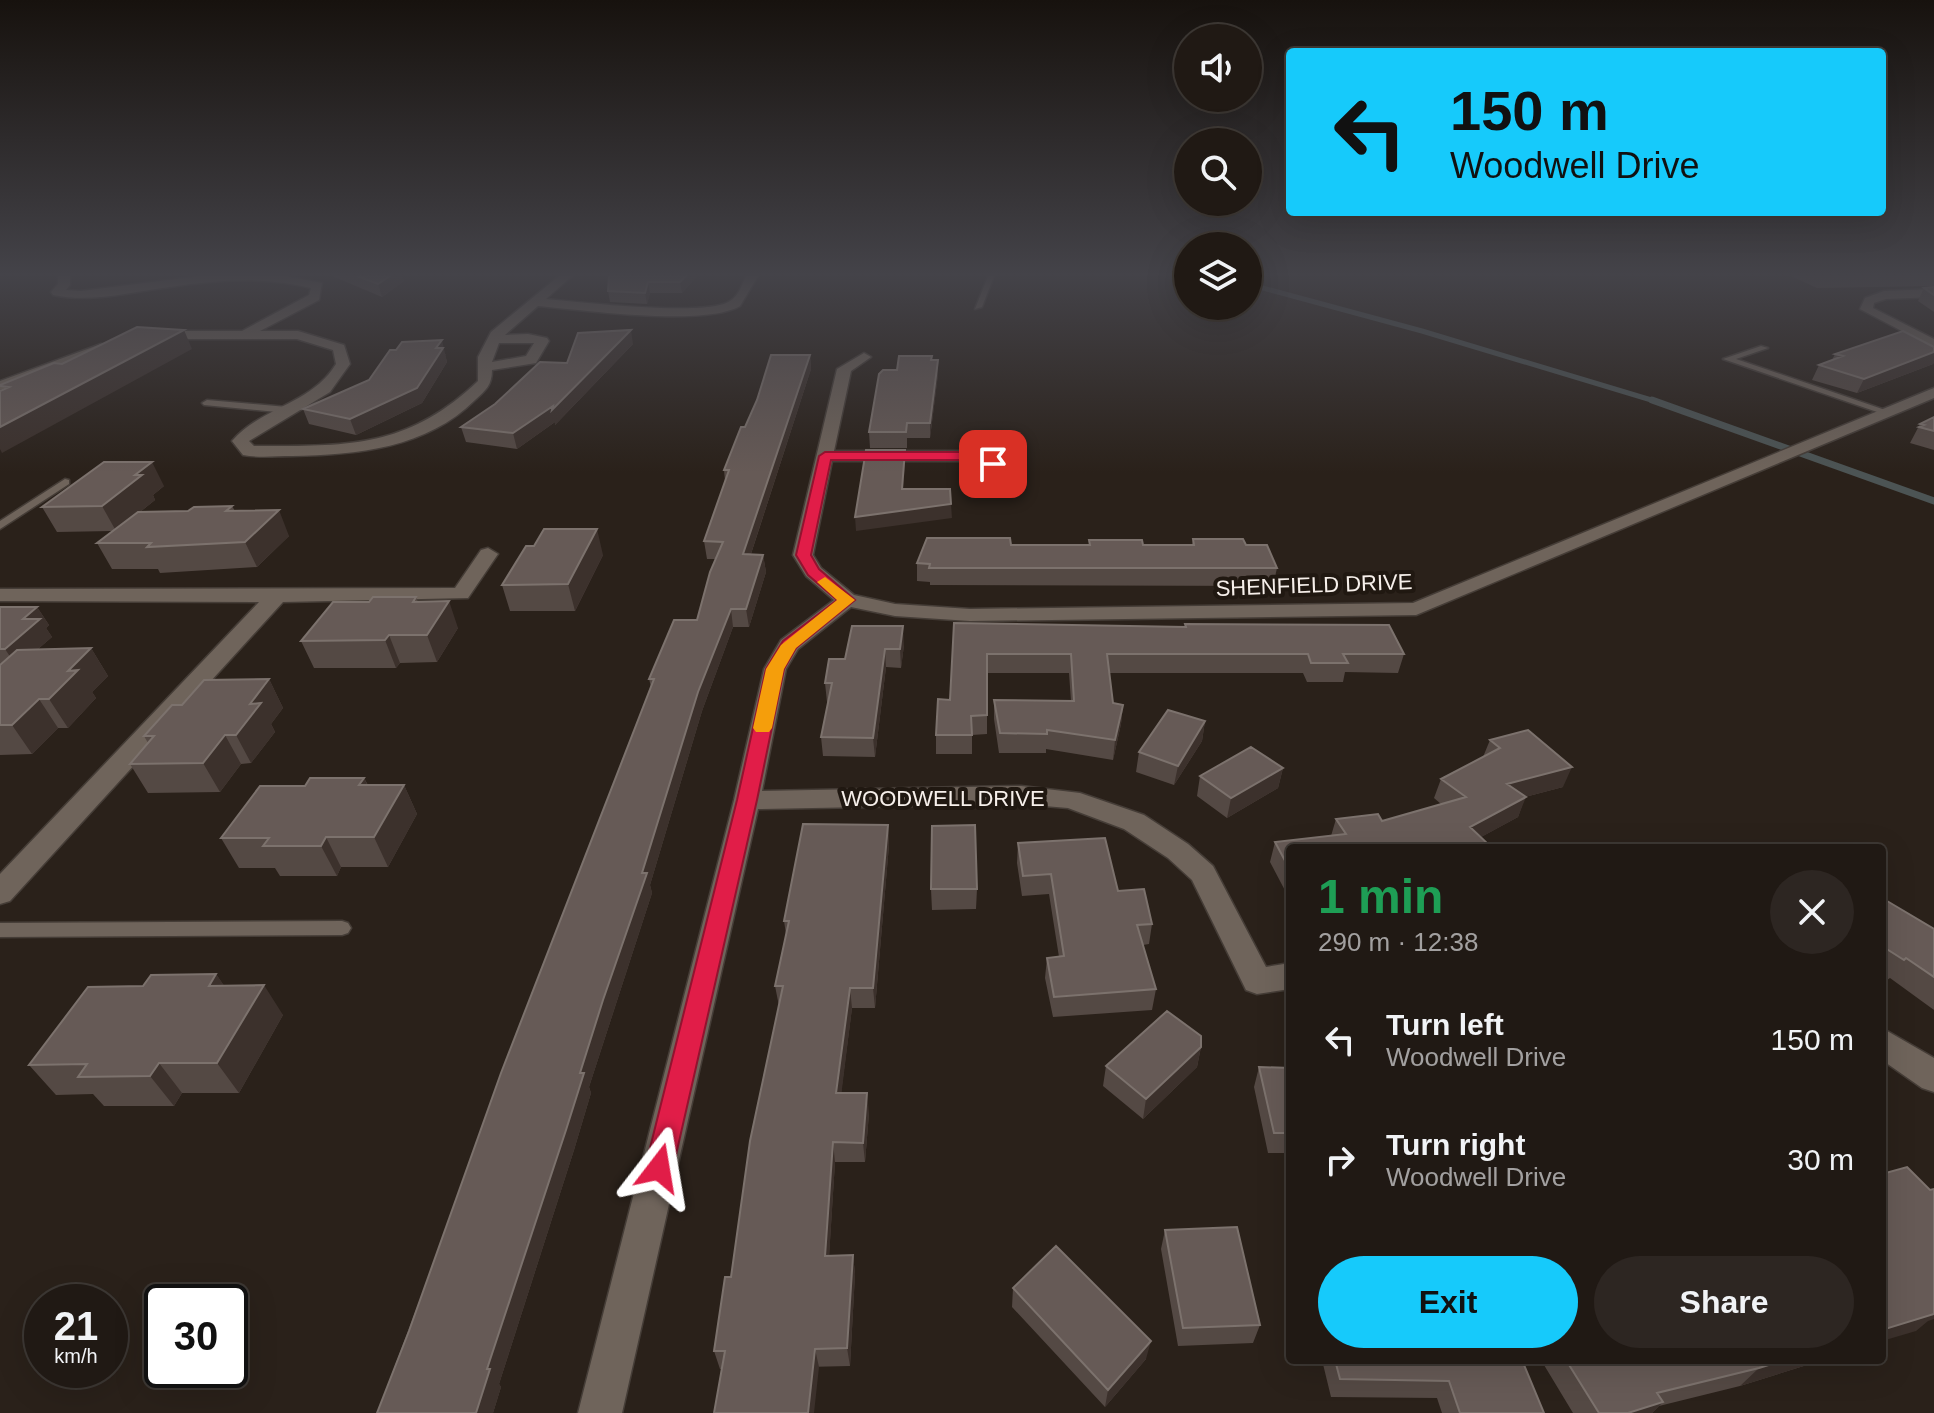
<!DOCTYPE html>
<html lang="en">
<head>
<meta charset="utf-8">
<style>
  :root { --surface:#201914; --page:#2d2622; --text:#f1f3f6; --muted:#a2a0a0; --line:#3d3834; --accent:#16cafb }
  body { margin:0; font-family:Arial,sans-serif; background:var(--page); color:var(--text); height:100vh; display:flex; flex-direction:column; font-size:30px; white-space:nowrap }
  * { box-sizing:border-box; margin:0 }
  p { font-size:26px; color:var(--muted) }
  .icon { flex:none; width:44px; height:44px; fill:none; stroke:currentColor; stroke-width:2; stroke-linecap:round; stroke-linejoin:round }
  .map { position:relative; flex:1; overflow:hidden }
  .drawer { position:absolute; left:1286px; top:844px; width:600px; height:520px; display:flex; flex-direction:column; background:var(--surface); border-radius:8px; box-shadow:0 8px 32px #0002,0 0 0 2px var(--line) }
  .drawer>* { flex:none }
  .banner { position:absolute; left:1286px; top:48px; width:600px; height:168px; border-radius:8px; box-shadow:0 8px 32px #0002,0 0 0 2px var(--line); background:#16cafb; color:#111; overflow:hidden }
  .buttons { position:absolute; left:1174px; top:24px; display:grid; gap:16px }
  .buttons a { display:grid; place-items:center; width:88px; height:88px; border-radius:50%; background:var(--surface); box-shadow:0 8px 32px #0002,0 0 0 2px var(--line); font-size:40px }
  .speed { position:absolute; left:24px; top:1284px; display:flex; gap:16px; font-size:40px; font-weight:700; text-align:center }
  .speed>* { display:grid; place-content:center; width:104px; height:104px; border-radius:50%; background:var(--surface); box-shadow:0 8px 32px #0002,0 0 0 2px var(--line); line-height:1 }
  .speed small { font-size:20px; font-weight:400 }
  .speed .limit { border:4px solid #111; border-radius:12px; background:#fff; color:#111 }
  .pin { position:absolute; display:grid; place-items:center; width:68px; height:68px; color:#fff; margin:-34px; border-radius:16px; box-shadow:0 4px 12px #0006 }
  .me { position:absolute; width:88px; margin:-44px; rotate:14deg; stroke-linejoin:round; filter:drop-shadow(0 0 6px #0008) }
  .turn { display:flex; align-items:center; gap:28px; height:168px; padding:0 32px; font-size:36px }
  .turn .icon { width:104px; height:104px; stroke-width:2.5 }
  .turn b { display:block; font-size:56px; line-height:68px }
  .round { display:grid; place-items:center; flex:none; width:84px; height:84px; border-radius:42px; background:var(--page) }
  .summary { display:flex; align-items:center; justify-content:space-between; height:136px; padding:0 32px }
  h1 { font-size:48px; font-weight:700; line-height:60px; color:#1e9e55 }
  .action { display:flex; gap:16px; margin-top:auto; padding:16px 32px }
  .action a { flex:1; height:92px; border-radius:48px; background:var(--accent); color:#111; font-size:32px; font-weight:700; line-height:92px; text-align:center }
  .action a+a { background:var(--page); color:var(--text) }
  ul { padding:0; list-style:none }
  li { display:flex; align-items:center; gap:24px; height:120px; padding:0 32px }
  li div { flex:1 }
  li b { display:block; font-size:30px }
  li em { font-style:normal }
  .map>svg:first-child { display:block }
  .lines { fill:none; stroke-linecap:round; stroke-linejoin:round }
  .stream-far1 { stroke:#4c5454; stroke-width:5 }
  .stream { stroke:#4c5454; stroke-width:7 }
  .lane-casing { stroke:#453d37; stroke-width:3 }
  .street-casing { stroke:#453d37; stroke-width:3 }
  .lane { fill:#6f645b; fill-rule:evenodd }
  .street { fill:#6f645b; fill-rule:evenodd }
  .wall { fill:#544944 }
  .shaded-wall { fill:#3c312c }
  .building { fill:#665a56; stroke:#7c726d; stroke-width:2 }
  .route { fill:#e11d48; stroke:#92132f; stroke-width:2 }
  .slow { fill:#f59e0b }
  .labels { text-anchor:middle; dominant-baseline:central; stroke-width:8; stroke-linejoin:round; paint-order:stroke }
  .street-label { font-size:22px; fill:#f6efea; stroke:#201811 }
</style>
</head>
<body>
<div class="map">
<svg width="1934" height="1413" viewBox="0 0 1934 1413">
  <rect width="100%" height="100%" fill="#2a211a"/>
  <g class="lines">
    <!-- stream-far1 -->
    <path class="stream-far1" d="M1248,284L1422,331L1658,402"/>
    <!-- stream -->
    <path class="stream" d="M1652,400L1934,501"/>
    <!-- lane casing -->
    <g class="lane-casing">
      <path id="lane" d="M988,276H994L982,307L975,309Z
        M1761,346L1768,348L1736,359L1891,412L1883,414L1723,359Z
        M207,400L287,407L292,410L287,413L204,405L202,403Z
        M65,479L69,480V484L0,529V521Z
        M342,921L348,923L351,928L348,933L342,935L0,937V923Z"/>
    </g>
    <!-- street casing -->
    <g class="street-casing">
      <path id="street" d="M58,276H70V285L66,290L81,291L200,276H285L322,283L319,300L260,331H298L344,345L350,364L330,392L249,441L254,446C346,446 407,449 478,381V357L491,332L559,276H572L546,299C579,302 707,317 730,301C739,296 742,284 746,276H758L740,306C704,327 583,310 538,306L505,335L528,334L547,338L549,341L536,363L492,370C492,385 486,390 475,400C427,448 357,455 292,456C276,456 258,458 243,455L232,441C261,407 312,404 336,364L333,350L297,339H152L145,335L152,331H242L309,295L311,288C265,276 217,280 170,287C131,292 92,303 53,295L51,292L58,284ZM499,343H534L526,356L492,362Z
        M1934,289V297L1886,299L1874,303L1873,308L1934,339V348L1860,309L1865,298L1884,291Z
        M101,344L106,345V351L0,390V381Z
        M864,353L871,357L851,371L834,451H963L999,460L1002,464L993,469L963,461H832L813,555L821,568L854,595L895,604L970,609L1413,603L1929,390L1934,388V398L1416,615L970,621L895,616L851,607L798,649L786,669L762,791L1021,786L1080,793L1144,815L1188,844L1213,866L1266,967L1290,963V989L1257,994L1246,990L1192,880L1168,858L1124,829L1068,808L1021,804L758,809L622,1413H578L734,800L764,669L781,640L834,600L806,576L793,555L837,369Z
        M488,548L498,554L468,598L283,602L10,901L0,904V874L259,602L0,601V589L455,588L481,550Z
        M1882,1028L1934,1058V1092L1922,1088L1882,1060Z"/>
    </g>
    <!-- lane -->
    <use href="#lane" class="lane"/>
    <!-- street -->
    <use href="#street" class="street"/>
  </g>
  <!-- wall -->
  <path class="wall" d="M332,276H402L404,281L382,297Z
    M609,276H697L682,293H650L647,304L610,302L608,291Z
    M1791,276H1934V286L1817,288Z
    M1924,288L1934,295V312L1918,301Z
    M633,344L555,425V422L517,449L466,442L461,427L567,363Z
    M1934,347V362L1933,364L1857,393L1812,380L1819,365L1832,360L1835,354Z
    M446,354L445,355L447,362L422,403L356,435L309,424L303,409L369,380Z
    M810,355L811,369L751,554L763,555L766,572L749,627H733L702,711L650,885L652,893L589,1087L591,1093L574,1150L499,1384L501,1387L493,1413H377L651,687L649,679L697,620L716,559H707L704,541L725,481L724,470L745,427Z
    M932,360H938V374L930,438H907V448H870L869,432L897,370Z
    M1934,417V450L1910,443L1920,424Z
    M164,486L153,495L155,500L140,512L188,511L232,506L235,511L289,536L257,567L160,573L158,569H112L97,543L112,531L57,532L42,507Z
    M1193,539L1246,545L1277,568L1273,586L930,585V582L917,581V563L1011,545H1089V540L1143,545H1192Z
    M603,555L575,611H510L502,585Z
    M416,597L418,602L458,628L437,662L400,663L396,668H314L301,641L369,602Z
    M0,607H37L49,625L46,628L52,637L38,649L91,648L108,676L92,692L96,698L68,728H58L32,754L0,755Z
    M954,623L1185,627V624L1404,654L1398,673L1345,672L1343,682H1307L1303,673H1109L1113,703L1123,705L1121,724L1113,760L1046,749V753H999L994,719V700L1071,701L1069,673H987V734L972,735V754H936V735L950,700Z
    M904,645L901,668L886,667L875,757L823,756L821,737L828,702H827L825,683L845,659Z
    M269,679L283,708L271,724L275,732L251,763L241,764L220,792L148,793L130,764L148,743L144,736L182,705Z
    M1205,721L1202,741L1174,785L1136,772L1139,752Z
    M1490,740L1563,787L1525,797L1518,817L1481,837L1290,848V900L1270,862L1275,842L1331,836L1336,819L1382,821L1441,804L1434,798L1441,779L1483,757Z
    M1283,768L1278,788L1227,818L1197,796L1200,776Z
    M364,778L368,785H404L417,814L388,867H341L337,876H280L275,868H239L221,838L305,786Z
    M888,825L889,845L875,1008H852L841,1093L869,1113L865,1162H835L829,1256L853,1255L855,1274L850,1366L720,1369L714,1351L731,1277L779,1006L775,986L786,934L784,921Z
    M1018,843L1118,891L1152,924L1149,944L1143,945L1156,989L1152,1010L1053,1017L1045,978L1047,958L1059,957L1049,894L1022,896L1017,863Z
    M931,889H977L976,909L932,910Z
    M1882,898L1934,929V1010L1890,978L1887,980L1882,977Z
    M216,974L224,986L283,1015L239,1093H182L174,1106H104L93,1094L56,1095L29,1065L143,986Z
    M1201,1047L1197,1067L1143,1119L1103,1086L1106,1066Z
    M1259,1067L1290,1068V1153H1268L1254,1087Z
    M1165,1230L1260,1325L1253,1343L1178,1346L1161,1249Z
    M1013,1288L1146,1359L1105,1407L1012,1307Z
    M1322,1360H1522L1544,1413H1442L1437,1398L1331,1397Z
    M1541,1360H1823L1740,1386L1659,1406L1652,1413H1573Z"/>
  <!-- shaded-wall -->
  <path class="shaded-wall" d="M390,276H402L404,281L382,297L378,284Z
    M686,276H697L682,293L680,282Z
    M648,282L650,293L647,304L645,293Z
    M184,330L192,349L2,453L0,449V427Z
    M631,330L633,344L555,425V422L517,449L513,433Z
    M442,340L447,362L422,403L356,435L350,419L436,348Z
    M1934,352V362L1933,364L1857,393L1864,379Z
    M810,355L811,369L745,572L743,554Z
    M938,360V374L930,438V423Z
    M905,450V464L902,503V489Z
    M152,462L164,486L153,495L155,500L116,531L102,506L135,475Z
    M951,504L952,518L856,531L855,517Z
    M279,510L289,536L257,567L245,542Z
    M597,529L603,555L575,611L568,584Z
    M763,555L766,572L749,627L746,609Z
    M449,601L458,628L437,662L427,635Z
    M37,607L49,625L46,628L52,637L17,667L5,649L23,619Z
    M731,609L733,627L702,711L650,885L652,893L589,1087L591,1093L574,1150L499,1384L501,1387L493,1413H476L487,1369L698,692Z
    M903,626L904,645L901,668L900,649Z
    M389,635L400,663L396,668L385,640Z
    M91,648L108,676L92,692L96,698L68,728L49,699L68,671Z
    M885,649L886,667L875,757L873,738Z
    M269,679L283,708L271,724L275,732L251,763L236,735L250,704Z
    M39,699L58,728L32,754L12,725Z
    M1123,705L1121,724L1113,760L1115,740Z
    M1205,721L1202,741L1174,785L1178,766Z
    M225,735L241,764L220,792L203,763Z
    M1572,767L1563,787L1499,804L1507,784Z
    M1283,768L1278,788L1227,818L1231,798Z
    M364,778L378,807L359,785Z
    M404,785L417,814L388,867L374,837Z
    M1526,797L1518,817L1463,847L1470,827Z
    M888,825L889,845L875,1008L873,988Z
    M326,837L341,867L337,876L321,846Z
    M216,974L237,1004L209,986Z
    M264,985L283,1015L239,1093L217,1063Z
    M850,988L852,1008L839,1113L836,1093Z
    M1201,1047L1197,1067L1143,1119L1146,1099Z
    M159,1063L182,1093L174,1106L150,1076Z
    M867,1093L869,1113L865,1162L863,1143Z
    M833,1142L835,1162L828,1275L825,1256Z
    M853,1255L855,1274L850,1366L847,1348Z
    M1934,1307V1319L1928,1321L1916,1331L1882,1341V1330Z
    M1151,1341L1146,1359L1105,1407L1108,1390Z
    M815,1349L819,1367L814,1413H808Z
    M1785,1360H1823L1740,1386L1759,1368Z
    M1663,1402L1652,1413H1628Z"/>
  <!-- building -->
  <path class="building" d="M357,276H390L378,284Z
    M609,276H686L680,282H648L645,293L608,291Z
    M1934,287V295L1924,288Z
    M137,327L184,330L0,427V391L9,387L0,386V385L54,363L62,364Z
    M631,330L552,410L553,406L513,433L461,427L495,404L540,362L567,363L578,333Z
    M1903,331L1934,347V352L1864,379L1819,365L1843,356L1835,354Z
    M442,340L436,348H443L417,388L350,419L303,409L369,380L390,350H396L402,342Z
    M771,355H810L743,554L763,555L746,609H731L698,692L642,873H647L603,1000L580,1073H584L566,1130L487,1369H490L476,1413H377L409,1331L501,1073L654,679H649L674,620H697L710,572L723,542L704,541L729,470H724L741,427H745L757,400Z
    M899,356H932L931,360H938L930,423H907L906,432H869L879,374L883,370H897Z
    M1934,417V431L1919,427L1924,425L1920,424Z
    M866,450H905L902,489H950L951,504L855,517Z
    M104,462H152L135,475H142L102,506L42,507Z
    M232,506L226,511L279,510L245,542L147,547L151,543H97L138,512L188,511L194,507Z
    M544,529H597L568,584L502,585L526,546H534Z
    M927,538H1010L1011,545H1090L1089,540H1142L1143,545H1194L1193,539H1243L1246,545H1267L1277,568H929L930,564L917,563Z
    M373,597H416L413,602L449,601L427,635H389L385,640L301,641L333,602H369Z
    M0,607H37L23,619H40L5,649H0Z
    M954,623L1186,627L1185,624L1389,625L1404,654H1343L1348,663H1311L1308,654H1107L1113,703L1123,705L1115,740L1047,730V734L1000,733L994,700L1074,701L1071,654H987V715L971,716L972,735H936L938,699L950,700Z
    M852,626H903L900,649H885L873,738L821,737L832,683H825L829,659H845Z
    M91,648L68,671L78,670L49,699H39L12,725H0V665L17,650Z
    M269,679L250,704L261,703L236,735H225L203,763L130,764L154,736H144L172,705H182L204,680Z
    M1168,710L1205,721L1178,766L1139,752Z
    M1528,730L1572,767L1507,784L1526,797L1470,827L1488,844L1476,848H1290V870L1275,842L1346,834L1336,819L1378,814L1382,821L1466,797L1441,779L1500,748L1490,740Z
    M1251,747L1283,768L1231,798L1200,776Z
    M310,778H364L359,785H404L374,837H326L321,846H263L269,838H221L260,786H305Z
    M803,824L888,825L873,988H850L836,1093H867L863,1143L833,1142L825,1256L853,1255L847,1348L815,1349L808,1413H714L725,1351H714L725,1277H731L750,1141L783,986H775L789,921H784Z
    M975,825L977,889H931L932,826Z
    M1105,838L1118,891L1144,889L1152,924L1137,925L1156,989L1054,997L1047,958L1064,956L1051,874L1023,876L1018,843Z
    M1882,898L1934,929V977L1906,958L1904,960L1882,946Z
    M216,974L209,986L264,985L217,1063H159L150,1076L78,1077L87,1064L29,1065L88,987L143,986L151,975Z
    M1167,1011L1201,1036V1047L1146,1099L1106,1066Z
    M1259,1067L1290,1068V1133H1274Z
    M1907,1167L1930,1190L1934,1189V1314L1882,1330V1174Z
    M1237,1227L1260,1325L1183,1328L1165,1230Z
    M1056,1246L1151,1341L1108,1390L1013,1288Z
    M1335,1360H1522L1544,1413H1460L1449,1381L1340,1379Z
    M1566,1360H1785L1759,1368L1657,1393L1663,1402L1628,1413H1599Z"/>
  <!-- sky -->
  <linearGradient id="sky" x2="0" y2="1"><stop stop-color="#17120e"/><stop offset="0.58" stop-color="#444349"/><stop offset="1" stop-color="#444349" stop-opacity="0"/></linearGradient>
  <rect width="1934" height="473" fill="url(#sky)"/>
  <!-- route -->
  <path class="route" d="M963,452L1000,464L993,468L963,460H831L811,555L819,569L855,600L796,648L784,669L757,800L673,1168L669,1177L659,1181L649,1177L645,1168L737,800L766,669L783,641L837,600L808,575L796,555L819,456L825,452Z"/>
  <!-- slow -->
  <path class="slow" d="M825,577L855,600L796,648L784,669L772,728L769,732H756L753,728L766,669L781,645L837,600L817,582Z"/>
  <g class="labels">
    <!-- street labels -->
    <g class="street-label">
      <text transform="translate(1314 585) rotate(-2)">SHENFIELD DRIVE</text>
      <text x="943" y="798">WOODWELL DRIVE</text>
    </g>
  </g>
</svg>
<div class="buttons">
<a><svg class="icon" aria-label="sound" viewBox="0 0 24 24"><path d="M4 9h4l5-4v14l-5-4H4zM17 9q2 3 0 6"/></svg></a>
<a><svg class="icon" aria-label="search" viewBox="0 0 24 24"><circle cx="10" cy="10" r="6"/><path d="M15 15l6 6"/></svg></a>
<a><svg class="icon" aria-label="layers" viewBox="0 0 24 24"><path d="M12 4l9 5-9 5-9-5zM3 14l9 5 9-5"/></svg></a>
</div>
<div class="speed"><div>21<small>km/h</small></div><div class="limit">30</div></div>
<div class="pin" style="left:993px;top:464px;background:#d93025"><svg class="icon" aria-label="arrive" viewBox="0 0 24 24"><path d="M6 21V4h12l-3 4 3 4H6"/></svg></div>
<svg class="me" style="left:659px;top:1168px" viewBox="-20 -20 40 40"><path d="M0-17L14 15 0 8-14 15z" fill="#e11d48" stroke="#fff" stroke-width="4"/></svg>
<div class="banner">
<div class="turn"><svg class="icon" aria-label="left" viewBox="0 0 24 24"><path d="M17 20v-9H6M10 6l-5 5 5 5"/></svg><div><b>150 m</b>Woodwell Drive</div></div>
</div>
<section class="drawer">
<div class="summary"><div><h1>1 min</h1><p>290 m · 12:38</p></div><a class="round"><svg class="icon" aria-label="close" viewBox="0 0 24 24"><path d="M6 6l12 12M18 6L6 18"/></svg></a></div>
<ul>
<li><svg class="icon" aria-label="left" viewBox="0 0 24 24"><path d="M17 20v-9H6M10 6l-5 5 5 5"/></svg><div><b>Turn left</b><p>Woodwell Drive</p></div><em>150 m</em></li>
<li><svg class="icon" aria-label="right" viewBox="0 0 24 24"><path d="M7 20v-9h11M14 6l5 5-5 5"/></svg><div><b>Turn right</b><p>Woodwell Drive</p></div><em>30 m</em></li>
</ul>
<div class="action"><a>Exit</a><a>Share</a></div>
</section>
</div>
</body>
</html>
